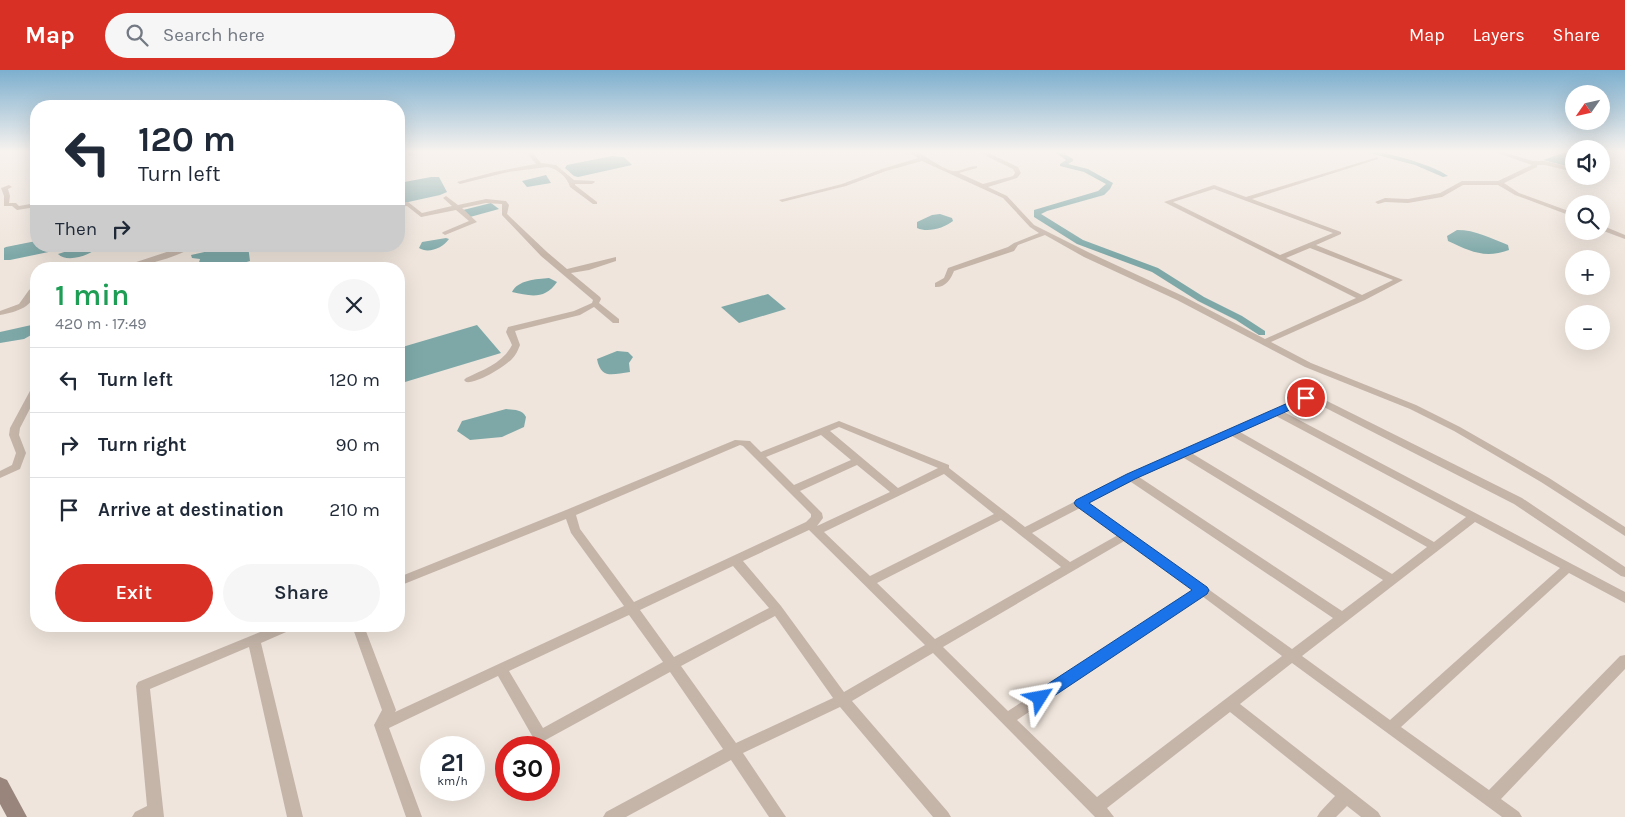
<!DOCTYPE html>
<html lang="en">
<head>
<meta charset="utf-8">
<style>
  :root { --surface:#fff; --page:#f6f6f7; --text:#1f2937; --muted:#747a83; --line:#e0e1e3; --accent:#d93025 }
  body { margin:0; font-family:Karla,sans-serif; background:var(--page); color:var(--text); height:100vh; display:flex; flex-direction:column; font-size:19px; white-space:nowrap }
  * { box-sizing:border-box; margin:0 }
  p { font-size:16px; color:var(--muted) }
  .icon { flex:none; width:28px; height:28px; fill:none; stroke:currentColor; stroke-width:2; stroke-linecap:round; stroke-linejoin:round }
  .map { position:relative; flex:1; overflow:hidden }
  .drawer { position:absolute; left:30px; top:192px; width:375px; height:370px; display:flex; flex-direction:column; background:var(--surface); border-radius:20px; box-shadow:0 5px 20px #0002 }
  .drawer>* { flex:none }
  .guide { position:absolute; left:30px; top:30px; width:375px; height:152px; border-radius:20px; box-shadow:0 5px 20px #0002; background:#fff; color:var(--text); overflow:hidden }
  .needle { width:32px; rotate:236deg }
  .controls { position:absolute; left:1565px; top:15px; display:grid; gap:10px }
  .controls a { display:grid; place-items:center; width:45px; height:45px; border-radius:50%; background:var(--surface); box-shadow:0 5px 20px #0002; font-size:25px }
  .speed { position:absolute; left:420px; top:666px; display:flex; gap:10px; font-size:25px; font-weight:700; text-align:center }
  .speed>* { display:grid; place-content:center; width:65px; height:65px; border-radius:50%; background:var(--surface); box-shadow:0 5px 20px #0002; line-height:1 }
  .speed small { font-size:12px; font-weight:400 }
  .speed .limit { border:8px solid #d22; background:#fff; color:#111 }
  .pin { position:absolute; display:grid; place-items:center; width:42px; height:42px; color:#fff; margin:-21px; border:2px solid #fff; border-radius:50%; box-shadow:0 1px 5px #0007 }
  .me { position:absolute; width:55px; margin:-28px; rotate:56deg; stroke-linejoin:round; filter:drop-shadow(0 0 4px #0008) }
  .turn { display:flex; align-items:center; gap:18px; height:105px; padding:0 25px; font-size:22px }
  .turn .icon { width:65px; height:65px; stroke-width:2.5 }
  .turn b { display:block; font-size:35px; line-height:42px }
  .then { display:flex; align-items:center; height:48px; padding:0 25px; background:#0003; gap:10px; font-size:19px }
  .round { display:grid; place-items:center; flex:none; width:52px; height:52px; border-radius:26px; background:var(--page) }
  .summary { display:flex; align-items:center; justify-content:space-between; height:85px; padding:0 25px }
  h1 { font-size:30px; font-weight:600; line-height:38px; color:#1e9e55 }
  .action { display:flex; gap:10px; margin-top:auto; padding:10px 25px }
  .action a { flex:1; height:58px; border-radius:30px; background:var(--accent); color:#fff; font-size:20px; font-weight:600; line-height:58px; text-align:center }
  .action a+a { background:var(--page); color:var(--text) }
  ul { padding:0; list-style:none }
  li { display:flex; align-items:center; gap:15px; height:65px; padding:0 25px; border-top:1px solid var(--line) }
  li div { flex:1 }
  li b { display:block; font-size:19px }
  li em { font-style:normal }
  header { display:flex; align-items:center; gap:30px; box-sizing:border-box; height:70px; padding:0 25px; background:var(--accent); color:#fff }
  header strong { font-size:24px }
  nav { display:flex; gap:28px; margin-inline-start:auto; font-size:18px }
  .search { width:350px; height:45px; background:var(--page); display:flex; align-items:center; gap:12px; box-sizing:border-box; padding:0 18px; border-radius:28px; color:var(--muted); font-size:19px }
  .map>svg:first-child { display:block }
  .water { fill:#7ea8a8 }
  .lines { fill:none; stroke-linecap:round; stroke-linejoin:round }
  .canal { fill:#7ea8a8; fill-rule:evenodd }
  .minor { fill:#c5b5a9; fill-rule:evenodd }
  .secondary { fill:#99857b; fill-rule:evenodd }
  .route { fill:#1a73e8; stroke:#114b97 }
</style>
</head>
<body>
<header>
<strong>Map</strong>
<div class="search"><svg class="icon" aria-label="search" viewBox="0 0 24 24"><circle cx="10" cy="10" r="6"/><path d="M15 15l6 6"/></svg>Search here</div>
<nav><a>Map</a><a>Layers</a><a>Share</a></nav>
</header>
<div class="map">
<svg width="1625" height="747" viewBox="0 0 1625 747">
  <rect width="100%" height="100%" fill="#efe5dc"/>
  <!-- water -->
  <path class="water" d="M1569,81L1574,83V98L1543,90Z
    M612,86L624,87L632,95L578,107L574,106L565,98L567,95Z
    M546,105L551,113L527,117L522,111Z
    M431,107H439L447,122L440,125L399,134V113Z
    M491,133L499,139L470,147L463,140Z
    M940,144L952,148L953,151C944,158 928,163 917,158V152L932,145Z
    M1457,160C1476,160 1490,168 1508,175L1509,180C1484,189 1470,181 1448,171L1447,166Z
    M446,168L449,169C443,178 428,184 419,178L422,172Z
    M36,171V176H63V179L10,190H4V178L6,177Z
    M83,176L93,177V181C84,187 66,192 58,184Z
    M218,176H248L250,191L223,199H197L200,189L192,188L191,185L218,179Z
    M549,208L557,212C545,230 530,226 512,222C518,210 536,209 549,208Z
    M768,224L786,239L739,253L721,237Z
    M36,254V258L32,261L33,264L24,269L0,273V262Z
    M477,255L501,283L405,312L399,302V278Z
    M617,281L628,282L633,287L629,293L630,302C613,304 601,310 597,289Z
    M506,339C514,340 522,339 526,347L524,357L502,367L470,370L457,361L462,351Z"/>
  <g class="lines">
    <!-- canal -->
    <path class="canal" d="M1053,81H1060L1073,89V91L1068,94L1088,99L1113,113L1110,119L1104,125L1047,141L1041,144L1083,170L1158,198L1204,227L1242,246L1265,261V265H1259L1236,250L1198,231L1152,202L1077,174L1034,147V140L1098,121L1106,114L1084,102L1060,96V94L1066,90Z
      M1362,81C1380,79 1433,95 1448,106L1443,107L1415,95Z"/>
    <!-- minor -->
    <path class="minor" d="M405,81H411L415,85L410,86Z
      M525,81H531L541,93L556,95L574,110L594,111L595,112L592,114H575V115L597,132V134H593L570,117C568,108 557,98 547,97L508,102L460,114L457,112L494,102L536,94Z
      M908,81C922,80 938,98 953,101C960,102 969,96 977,96V98L959,103L983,114L1013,106L1015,103L1013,99L980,83L985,81H993L988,83L1018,97L1021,103L1017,108L988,117L1007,126L1034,155L1090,183L1183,226L1265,269L1356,228L1164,132L1214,115L1246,127L1378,87V89L1252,129L1341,162V164L1316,175L1403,210L1365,230L1271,272L1311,293L1416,335L1460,357L1549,408L1625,457V466L1541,412L1454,361L1410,339L1305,297L1177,230L1084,187L1045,165L1018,175L1014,181L954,201C951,209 945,218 935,217V213L944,208L948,198L1008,177L1014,173L1039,163L1030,157L1003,128L922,91L886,101L846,116L782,132L779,130L842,114L882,99L918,88ZM1214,119L1333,163L1280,185L1173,132ZM1310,178L1393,210L1362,225L1286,188Z
      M1492,81H1500L1533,91H1545L1574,98V102L1545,95H1537V97L1504,113L1519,123L1574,143V147L1515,125L1498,115H1463L1442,127L1408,133L1385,132L1378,134L1375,132L1385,128L1408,129L1440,123L1462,111H1498L1532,95Z
      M9,115L12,117L8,119L10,126L9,133H16L19,136L36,133V137L17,140L12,136H4V126L1,118Z
      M446,126L458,135L486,129L506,131L509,135L507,144L547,182L567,199L616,187V191L589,200L571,203L600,227L601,229L599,233L619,249V253H613L594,237L580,245L515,261L520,275C518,280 516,285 512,289C504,297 477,314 466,312L464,310L466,308C483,300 503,293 512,275L506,262L508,257L574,241L592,233L593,230L541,186L502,145V134L486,133L462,138L477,152L445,165L442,163L443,162L469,151L456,140L421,147L407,136L399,137V133L408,132L422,143L452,136L443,128Z
      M1601,155L1625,165V169L1601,160Z
      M185,176H195C179,187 135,199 115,199Z
      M33,217H36C36,237 16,242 0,245V241L19,234L29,220Z
      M36,309V327L20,358L19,365L26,383L20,399L0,408V401L12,395L16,383L9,365L10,358L31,319V312Z
      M1308,325L1317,326L1522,428L1625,497V507L1621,506L1514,434L1312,331L1284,342L1625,522V533L1569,503L1401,657L1489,720L1620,586L1625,585V599L1501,729L1519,742L1522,747H1502L1292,593L1240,634L1378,742L1381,747H1361L1347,736L1336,747H1317L1320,742L1335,726L1230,642L1107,738L1114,747H1095L933,583L852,631L948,742L951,747H933L840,637L743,683L786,747H769L731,690L626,747H603L606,742L723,679L670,602L540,673L535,671L498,606L389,658L422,747H406L374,655L382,640L352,556H364L396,640L395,642L624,536L571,463L566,449L399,516V507L566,440L735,370L750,371L761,382L839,351L949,395V398L1025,457L1127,405ZM1276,346L1466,447L1434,472L1240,362ZM839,357L938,398L898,418L830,361ZM821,365L851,390L794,415L766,387ZM1232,366L1427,477L1392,504L1193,384ZM740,375L743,376L811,444V447L806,452L634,532L580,459L576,445ZM1184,388L1383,510L1342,541L1139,407ZM857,395L890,422L817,456L823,448L822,443L800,421ZM944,404L994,444L870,506L824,462ZM1131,412L1333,548L1292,579L1088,433ZM1080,438L1118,465L1070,492L1032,463ZM1001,450L1061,497L935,569L877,513ZM1475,452L1560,498L1390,650L1302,586ZM809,460L925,575L844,622L781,536L743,491ZM1126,470L1193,520L1008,641L943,577ZM733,496L769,538L674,587L640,540ZM1202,526L1282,586L1097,727L1017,650ZM629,545L663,592L543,658L509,601ZM775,546L833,628L736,673L681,596Z
      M275,556H295L293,559L261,573L303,747H287L249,577L150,619L164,747H132L135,742L147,736L136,616L138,612Z"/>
    <!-- secondary -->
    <path class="secondary" d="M0,707L7,710L27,747H7L0,734Z"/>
  </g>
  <!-- sky -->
  <linearGradient id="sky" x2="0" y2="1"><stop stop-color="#7dafce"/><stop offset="0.44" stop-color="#f8f3ef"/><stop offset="1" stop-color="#f8f3ef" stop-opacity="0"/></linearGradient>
  <rect width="1625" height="185" fill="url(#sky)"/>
  <!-- route -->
  <path class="route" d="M1306,325L1310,326L1312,328L1310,331L1135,409L1089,433L1207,517L1209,520L1207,524L1045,632L1040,634L1034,632L1032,628L1034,623L1192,520L1076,436L1074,433L1076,430L1127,404Z"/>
</svg>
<div class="controls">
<a><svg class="needle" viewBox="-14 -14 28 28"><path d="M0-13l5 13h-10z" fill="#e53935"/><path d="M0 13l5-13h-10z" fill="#747a83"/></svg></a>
<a><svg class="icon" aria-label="sound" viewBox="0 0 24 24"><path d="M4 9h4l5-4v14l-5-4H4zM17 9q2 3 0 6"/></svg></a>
<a><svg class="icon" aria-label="search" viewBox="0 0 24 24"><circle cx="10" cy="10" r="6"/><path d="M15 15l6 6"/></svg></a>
<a>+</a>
<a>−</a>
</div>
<div class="speed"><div>21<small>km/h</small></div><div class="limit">30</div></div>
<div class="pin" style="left:1306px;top:328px;background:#d93025"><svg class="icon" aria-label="arrive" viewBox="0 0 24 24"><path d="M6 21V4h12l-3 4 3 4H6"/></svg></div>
<svg class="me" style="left:1040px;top:628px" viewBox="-20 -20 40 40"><path d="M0-17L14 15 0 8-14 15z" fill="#1a73e8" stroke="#fff" stroke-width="4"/></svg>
<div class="guide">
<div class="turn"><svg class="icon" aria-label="left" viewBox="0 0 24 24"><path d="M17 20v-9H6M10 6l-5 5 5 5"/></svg><div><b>120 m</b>Turn left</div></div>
<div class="then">Then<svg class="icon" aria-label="right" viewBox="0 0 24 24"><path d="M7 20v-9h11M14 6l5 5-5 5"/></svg></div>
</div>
<section class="drawer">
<div class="summary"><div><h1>1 min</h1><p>420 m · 17:49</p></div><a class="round"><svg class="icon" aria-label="close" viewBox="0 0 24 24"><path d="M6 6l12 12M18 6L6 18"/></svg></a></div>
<ul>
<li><svg class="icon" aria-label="left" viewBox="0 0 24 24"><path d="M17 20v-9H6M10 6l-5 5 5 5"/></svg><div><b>Turn left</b></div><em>120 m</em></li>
<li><svg class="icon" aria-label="right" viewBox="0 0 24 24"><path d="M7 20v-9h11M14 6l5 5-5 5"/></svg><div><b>Turn right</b></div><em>90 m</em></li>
<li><svg class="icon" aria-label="arrive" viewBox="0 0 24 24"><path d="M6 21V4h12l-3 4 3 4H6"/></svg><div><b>Arrive at destination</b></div><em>210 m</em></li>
</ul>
<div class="action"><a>Exit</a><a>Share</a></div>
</section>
</div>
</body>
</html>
